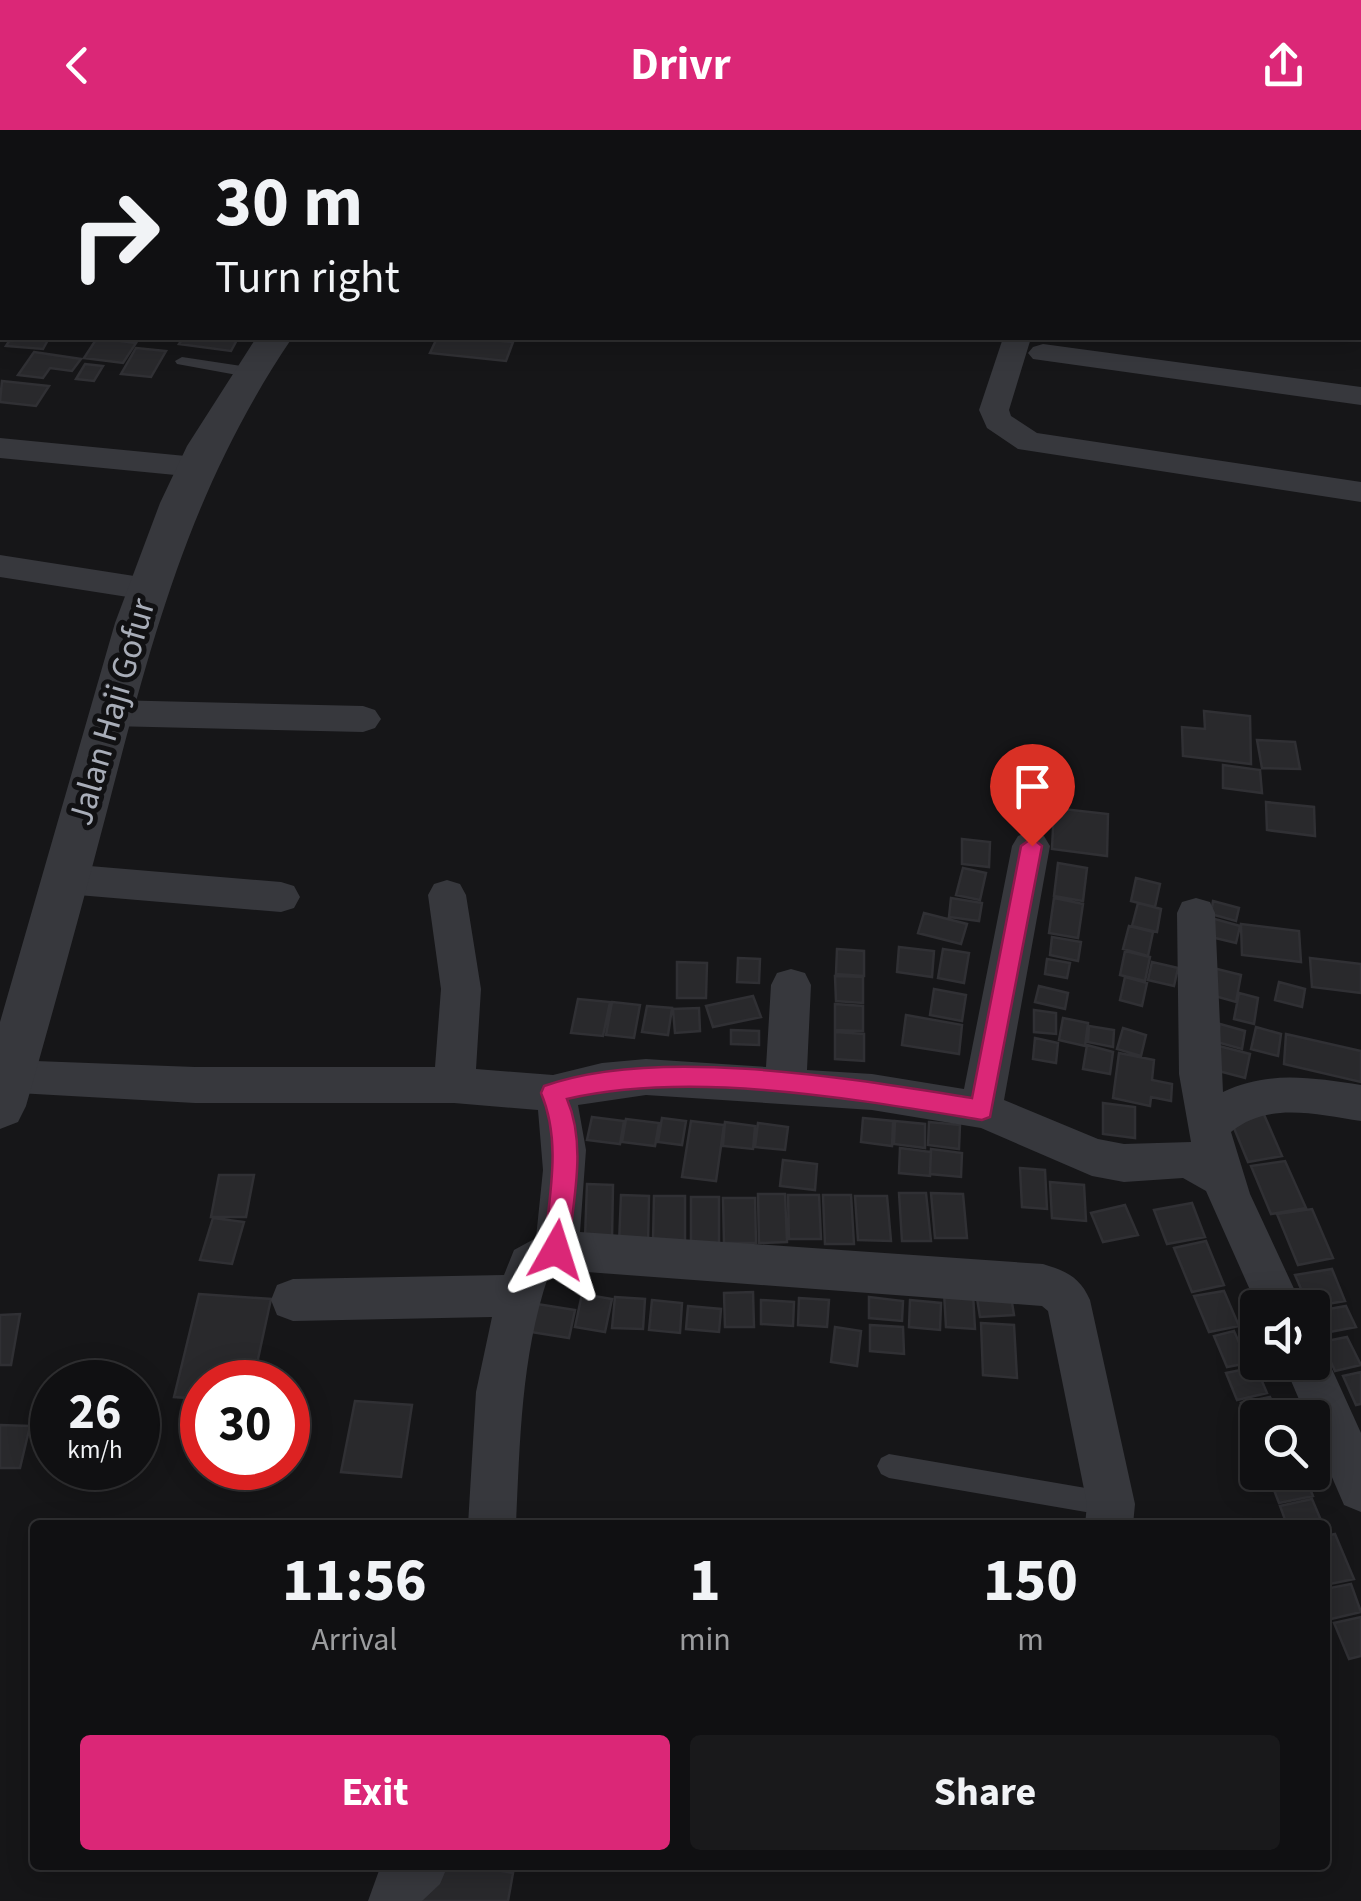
<!DOCTYPE html>
<html lang="en">
<head>
<meta charset="utf-8">
<style>
  :root { --surface:#101012; --page:#19191b; --text:#f1f3f6; --muted:#9c9d9f; --line:#303032; --accent:#db2777 }
  body { margin:0; font-family:"Source Sans 3",sans-serif; background:var(--page); color:var(--text); height:100vh; display:flex; flex-direction:column; font-size:38px; white-space:nowrap }
  * { box-sizing:border-box; margin:0 }
  p { font-size:32px; color:var(--muted) }
  .icon { flex:none; width:55px; height:55px; fill:none; stroke:currentColor; stroke-width:2; stroke-linecap:round; stroke-linejoin:round }
  .map { position:relative; flex:1; overflow:hidden }
  .sheet { position:absolute; left:30px; top:1390px; width:1300px; height:350px; display:flex; flex-direction:column; background:var(--surface); border-radius:10px; box-shadow:0 5px 25px #0003,0 0 0 2px var(--line) }
  .sheet>* { flex:none }
  .guide { position:absolute; left:0px; top:0px; width:1362px; height:210px; box-shadow:0 5px 25px #0003,0 0 0 2px var(--line); background:#101012; color:var(--text); overflow:hidden }
  .fabs { position:absolute; left:1240px; top:1160px; display:grid; gap:20px }
  .fabs a { display:grid; place-items:center; width:90px; height:90px; border-radius:10px; background:var(--surface); box-shadow:0 5px 25px #0003,0 0 0 2px var(--line); font-size:50px }
  .speed { position:absolute; left:30px; top:1230px; display:flex; gap:20px; font-size:50px; font-weight:700; text-align:center }
  .speed>* { display:grid; place-content:center; width:130px; height:130px; border-radius:50%; background:var(--surface); box-shadow:0 5px 25px #0003,0 0 0 2px var(--line); line-height:1 }
  .speed small { font-size:25px; font-weight:400 }
  .speed .limit { border:15px solid #d22; background:#fff; color:#111 }
  .pin { position:absolute; display:grid; place-items:center; width:85px; height:85px; color:#fff; margin:-102px -42px; border-radius:50% 50% 50% 0; rotate:-45deg; box-shadow:0 0 10px #0007 }
  .pin .icon { rotate:45deg }
  .me { position:absolute; width:110px; margin:-55px; rotate:6deg; stroke-linejoin:round; filter:drop-shadow(0 0 8px #0008) }
  .turn { display:flex; align-items:center; gap:35px; height:210px; padding:0 50px; font-size:45px }
  .turn .icon { width:130px; height:130px; stroke-width:2.5 }
  .turn b { display:block; font-size:70px; line-height:85px }
  .eta { display:flex; justify-content:space-evenly; align-items:center; height:170px; text-align:center }
  .eta b { font-size:60px; font-weight:700; line-height:70px }
  .primary-button { display:flex; gap:20px; margin-top:auto; padding:20px 50px }
  .primary-button a { flex:1; height:115px; border-radius:10px; background:var(--accent); color:#fff; font-size:40px; font-weight:700; line-height:115px; text-align:center }
  .primary-button a+a { background:var(--page); color:var(--text) }
  header { display:flex; justify-content:space-between; align-items:center; height:130px; padding:0 50px; background:var(--accent); color:#fff; font-size:45px; font-weight:700 }
  .map>svg:first-child { display:block }
  .building { fill:#29292c; stroke:#303034; stroke-width:2.5 }
  .lines { fill:none; stroke-linecap:round; stroke-linejoin:round }
  .service { fill:#37383d; fill-rule:evenodd }
  .minor { fill:#37383d; fill-rule:evenodd }
  .tertiary { fill:#37383d; fill-rule:evenodd }
  .route { fill:#db2777; stroke:#8e194d; stroke-width:2.5 }
  .labels { text-anchor:middle; dominant-baseline:central; stroke-width:10; stroke-linejoin:round; paint-order:stroke }
  .street-label { font-size:35px; fill:#a8adb8; stroke:#111113 }
</style>
</head>
<body>
<header><svg class="icon" aria-label="back" viewBox="0 0 24 24"><path d="M15 5l-7 7 7 7"/></svg>Drivr<svg class="icon" aria-label="share" viewBox="0 0 24 24"><path d="M12 15V3M7 8l5-5 5 5M5 13v7h14v-7"/></svg></header>
<div class="map">
<svg width="1361" height="1771" viewBox="0 0 1361 1771">
  <rect width="100%" height="100%" fill="#161618"/>
  <!-- building -->
  <path class="building" d="M11,208H49L43,219L6,216Z
    M97,208L136,213L123,233L84,228Z
    M183,208H238L231,221L179,214Z
    M437,208H468L513,212L506,231L430,223Z
    M136,218L166,221L151,247L121,244Z
    M34,222L81,229L72,241L50,238L43,248L18,245Z
    M85,234L103,236L94,251L76,249Z
    M2,251L49,256L36,276L0,272Z
    M1204,581L1250,586L1251,634L1183,626L1182,597L1205,599Z
    M1257,610L1295,612L1300,639L1262,638Z
    M1223,635L1260,640L1262,663L1223,658Z
    M1266,672L1314,677L1315,706L1267,700Z
    M1054,678L1108,684L1107,726L1052,719Z
    M962,709L990,712L989,737L962,734Z
    M1058,733L1087,738L1083,771L1054,766Z
    M963,738L986,743L980,770L956,765Z
    M1136,748L1160,754L1155,777L1131,771Z
    M951,768L982,773L979,791L949,787Z
    M1054,768L1083,774L1078,808L1049,803Z
    M1213,771L1239,778L1236,791L1211,784Z
    M1138,773L1161,779L1157,802L1132,796Z
    M924,783L967,794L961,814L918,803Z
    M1211,788L1240,796L1236,813L1207,806Z
    M1241,794L1299,801L1301,832L1242,825Z
    M1129,796L1153,802L1148,826L1123,819Z
    M1052,807L1081,812L1078,831L1050,825Z
    M899,817L934,821L932,847L897,842Z
    M837,819L864,821V846L836,844Z
    M943,819L969,823L964,853L938,848Z
    M1125,821L1150,827L1145,851L1120,845Z
    M738,828L760,829L759,853L737,852Z
    M1310,828L1361,834V863L1312,857Z
    M1047,829L1070,833L1067,848L1045,844Z
    M677,832L707,833L706,868H677Z
    M1152,832L1178,838L1174,856L1148,850Z
    M1213,838L1241,845L1236,872L1208,864Z
    M835,846L863,847V873L836,871Z
    M1125,847L1147,853L1142,876L1120,870Z
    M1279,852L1305,859L1302,877L1275,870Z
    M1039,856L1068,863L1065,879L1035,872Z
    M934,859L966,865L962,891L930,885Z
    M1239,863L1258,868L1254,894L1234,889Z
    M753,866L761,887L713,897L706,876Z
    M578,869L610,872L603,906L571,903Z
    M612,872L640,875L634,908L606,905Z
    M835,874L863,876V901L835,900Z
    M647,876L672,878L668,905L642,902Z
    M699,878L700,901L675,903L673,879Z
    M1034,880L1056,883V904L1034,902Z
    M906,885L962,895L959,924L902,915Z
    M1063,888L1088,893L1085,916L1059,910Z
    M1220,894L1245,901L1242,919L1217,912Z
    M1089,896L1114,900L1113,917L1088,912Z
    M1256,897L1281,904L1278,926L1251,919Z
    M1123,898L1146,905L1141,926L1117,919Z
    M731,900L759,901V915L731,914Z
    M835,902L864,904V931L835,929Z
    M1286,904L1361,921V952L1284,934Z
    M1035,908L1058,913L1056,933L1033,929Z
    M1087,915L1113,922L1110,944L1083,939Z
    M1219,916L1250,924L1245,948L1215,940Z
    M1119,923L1154,930L1152,950L1172,954L1171,971L1151,967L1150,976L1113,968Z
    M1103,973L1135,977V1008L1103,1004Z
    M1262,980L1282,1026L1248,1032L1229,986Z
    M592,987L624,991L620,1014L587,1010Z
    M662,988L686,991L682,1015L658,1012Z
    M863,988L893,991L892,1016L861,1012Z
    M626,989L659,993L655,1016L622,1012Z
    M691,991L724,995L716,1051L682,1047Z
    M895,991L925,994V1018L894,1014Z
    M725,992L755,996L753,1019L723,1016Z
    M929,992L960,995L959,1019L928,1015Z
    M758,993L788,997L785,1020L755,1017Z
    M900,1018L931,1022L930,1046L899,1043Z
    M931,1019L962,1023L961,1047L930,1044Z
    M783,1030L817,1034L815,1060L780,1056Z
    M1285,1031L1306,1078L1271,1084L1251,1036Z
    M1020,1038L1045,1040L1047,1079L1022,1077Z
    M219,1045H254L246,1087H211Z
    M1050,1052L1084,1055L1086,1091L1052,1088Z
    M587,1054L613,1055L612,1109L585,1108Z
    M899,1063H926L931,1111H902Z
    M931,1063L963,1064L967,1108H935Z
    M758,1064H785L787,1112L759,1113Z
    M621,1065L649,1066L648,1114H619Z
    M788,1065H819L821,1109H789Z
    M823,1065H851L854,1114H825Z
    M654,1066H685V1111H653Z
    M855,1066H887L891,1111L858,1110Z
    M691,1067H719V1116H691Z
    M723,1068H755L756,1113H724Z
    M1192,1073L1205,1107L1167,1114L1154,1080Z
    M1125,1075L1138,1105L1103,1112L1091,1083Z
    M1312,1079L1333,1128L1298,1135L1277,1084Z
    M213,1088L244,1092L232,1134L200,1130Z
    M1206,1111L1224,1155L1192,1162L1174,1118Z
    M1332,1139L1345,1171L1309,1177L1295,1145Z
    M1010,1160L1014,1185L980,1187L976,1162Z
    M1224,1161L1239,1196L1209,1202L1194,1166Z
    M753,1162L754,1197H725L724,1163Z
    M944,1162L973,1164L975,1199L946,1197Z
    M199,1164L271,1169L253,1252H202V1269L174,1267Z
    M582,1164L612,1169L605,1202L575,1197Z
    M615,1167L645,1169L643,1199L612,1198Z
    M869,1167L903,1171L902,1191L869,1188Z
    M799,1168L829,1170L827,1197L798,1195Z
    M652,1170L682,1173L680,1203L649,1200Z
    M761,1170L794,1172L793,1196L761,1194Z
    M910,1170L941,1173L940,1200L909,1197Z
    M537,1174L575,1180L569,1208L531,1202Z
    M688,1176L721,1179L719,1202L686,1199Z
    M1346,1176L1356,1197L1319,1204L1312,1182Z
    M20,1184L11,1235H0V1185Z
    M981,1193L1014,1195L1017,1248L983,1245Z
    M870,1195L903,1197L904,1224L870,1221Z
    M835,1197L861,1201L857,1236L831,1232Z
    M1234,1201L1248,1233L1227,1237L1214,1206Z
    M1347,1207L1361,1235L1335,1241L1322,1212Z
    M1256,1237L1267,1263L1237,1270L1226,1243Z
    M1361,1242V1274L1356,1275L1343,1246Z
    M1270,1267L1279,1288H1258V1300L1252,1301L1241,1273Z
    M355,1271L412,1275L401,1347L341,1342Z
    M0,1295L30,1296L20,1338H0Z
    M1289,1342H1303L1313,1366L1279,1373L1269,1347Z
    M1312,1369L1323,1395H1287L1280,1376Z
    M1335,1404L1354,1449L1325,1455V1406Z
    M1351,1454L1361,1482L1331,1489L1325,1476V1459Z
    M1361,1487V1526L1349,1529L1334,1493Z
    M428,1735H468L513,1743L508,1771H420Z"/>
  <g class="lines">
    <!-- service -->
    <path class="service" d="M182,227L248,237L255,242L248,247L177,234L175,231Z
      M889,1324L1109,1362L1117,1366L1121,1374L1117,1382L1109,1386L889,1348L881,1344L877,1336L881,1328Z"/>
    <!-- minor -->
    <path class="minor" d="M705,0H743L745,2H707Z
      M1159,0H1200L1202,2H1161Z
      M1360,20H1361V37H1360Z
      M1360,82H1361V98H1360Z
      M0,132H2V148H0Z
      M1003,208H1031L1009,280L1011,286L1037,303L1361,352V372L1018,319L987,298L979,280Z
      M1043,214L1361,257V275L1033,229L1028,223L1033,217Z
      M0,308L196,327L207,330L212,337L207,344L196,347L0,328Z
      M0,425L147,448L159,451L164,459L159,467L147,470L0,447Z
      M110,570L363,576L375,580L381,589L375,598L363,602L110,596L98,592L92,583L98,574Z
      M1031,701L1044,706L1050,716L1004,970L1098,1009L1124,1014L1191,1012L1179,944L1177,783L1182,772L1196,768L1210,772L1215,783L1223,962C1268,940 1313,948 1361,955V991C1317,985 1268,971 1231,1002L1250,1064L1303,1178H1258L1206,1061L1183,1048L1124,1052L1092,1046L981,998L872,980L646,965L578,975L586,1020L580,1102L1043,1134C1066,1141 1080,1147 1090,1170L1135,1374L1133,1395H1085L1087,1374L1048,1181L1042,1176L560,1140L548,1147C521,1227 520,1312 516,1395H468L476,1262L492,1187L293,1191L277,1185L271,1170L277,1155L293,1149L504,1145L514,1120L536,1108L543,1040L538,980L454,973H195L0,962V934L9,930L195,937H435L441,859L428,765L434,754L447,750L460,754L466,765L481,859L476,939L553,945L602,933L646,929L766,937L771,855L777,843L791,839L805,843L811,855L807,940L872,944L964,959L1012,716L1018,706Z
      M66,734L281,752L294,756L300,767L294,778L281,782L66,764L53,760L47,749L53,738Z
      M1312,1213L1322,1217L1361,1303V1382L1344,1375L1312,1301V1288H1307L1283,1232H1312Z
      M381,1735H448L440,1754L422,1771H368Z"/>
    <!-- tertiary -->
    <path class="tertiary" d="M256,208H292C190,359 152,508 107,681C81,780 54,878 26,976L18,992L0,999V892L115,493L160,373L187,316Z"/>
  </g>
  <!-- route -->
  <path class="route" d="M1032,708L1042,716L990,987L982,990C854,969 693,940 567,969C587,1015 573,1072 568,1120L565,1128L556,1131L547,1128L544,1120C549,1067 562,1012 541,963L544,956C658,915 853,949 972,968L1021,716Z"/>
  <g class="labels">
    <!-- street labels -->
    <g class="street-label">
      <text transform="translate(112 582) rotate(-74)">Jalan Haji Gofur</text>
    </g>
  </g>
</svg>
<div class="fabs">
<a><svg class="icon" aria-label="sound" viewBox="0 0 24 24"><path d="M4 9h4l5-4v14l-5-4H4zM17 9q2 3 0 6"/></svg></a>
<a><svg class="icon" aria-label="search" viewBox="0 0 24 24"><circle cx="10" cy="10" r="6"/><path d="M15 15l6 6"/></svg></a>
</div>
<div class="speed"><div>26<small>km/h</small></div><div class="limit">30</div></div>
<div class="pin" style="left:1032px;top:716px;background:#d93025"><svg class="icon" aria-label="arrive" viewBox="0 0 24 24"><path d="M6 21V4h12l-3 4 3 4H6"/></svg></div>
<svg class="me" style="left:556px;top:1120px" viewBox="-20 -20 40 40"><path d="M0-17L14 15 0 8-14 15z" fill="#db2777" stroke="#fff" stroke-width="4"/></svg>
<div class="guide">
<div class="turn"><svg class="icon" aria-label="right" viewBox="0 0 24 24"><path d="M7 20v-9h11M14 6l5 5-5 5"/></svg><div><b>30 m</b>Turn right</div></div>
</div>
<section class="sheet">
<div class="eta">
<div><b>11:56</b><p>Arrival</p></div>
<div><b>1</b><p>min</p></div>
<div><b>150</b><p>m</p></div>
</div>
<div class="primary-button"><a>Exit</a><a>Share</a></div>
</section>
</div>
</body>
</html>
